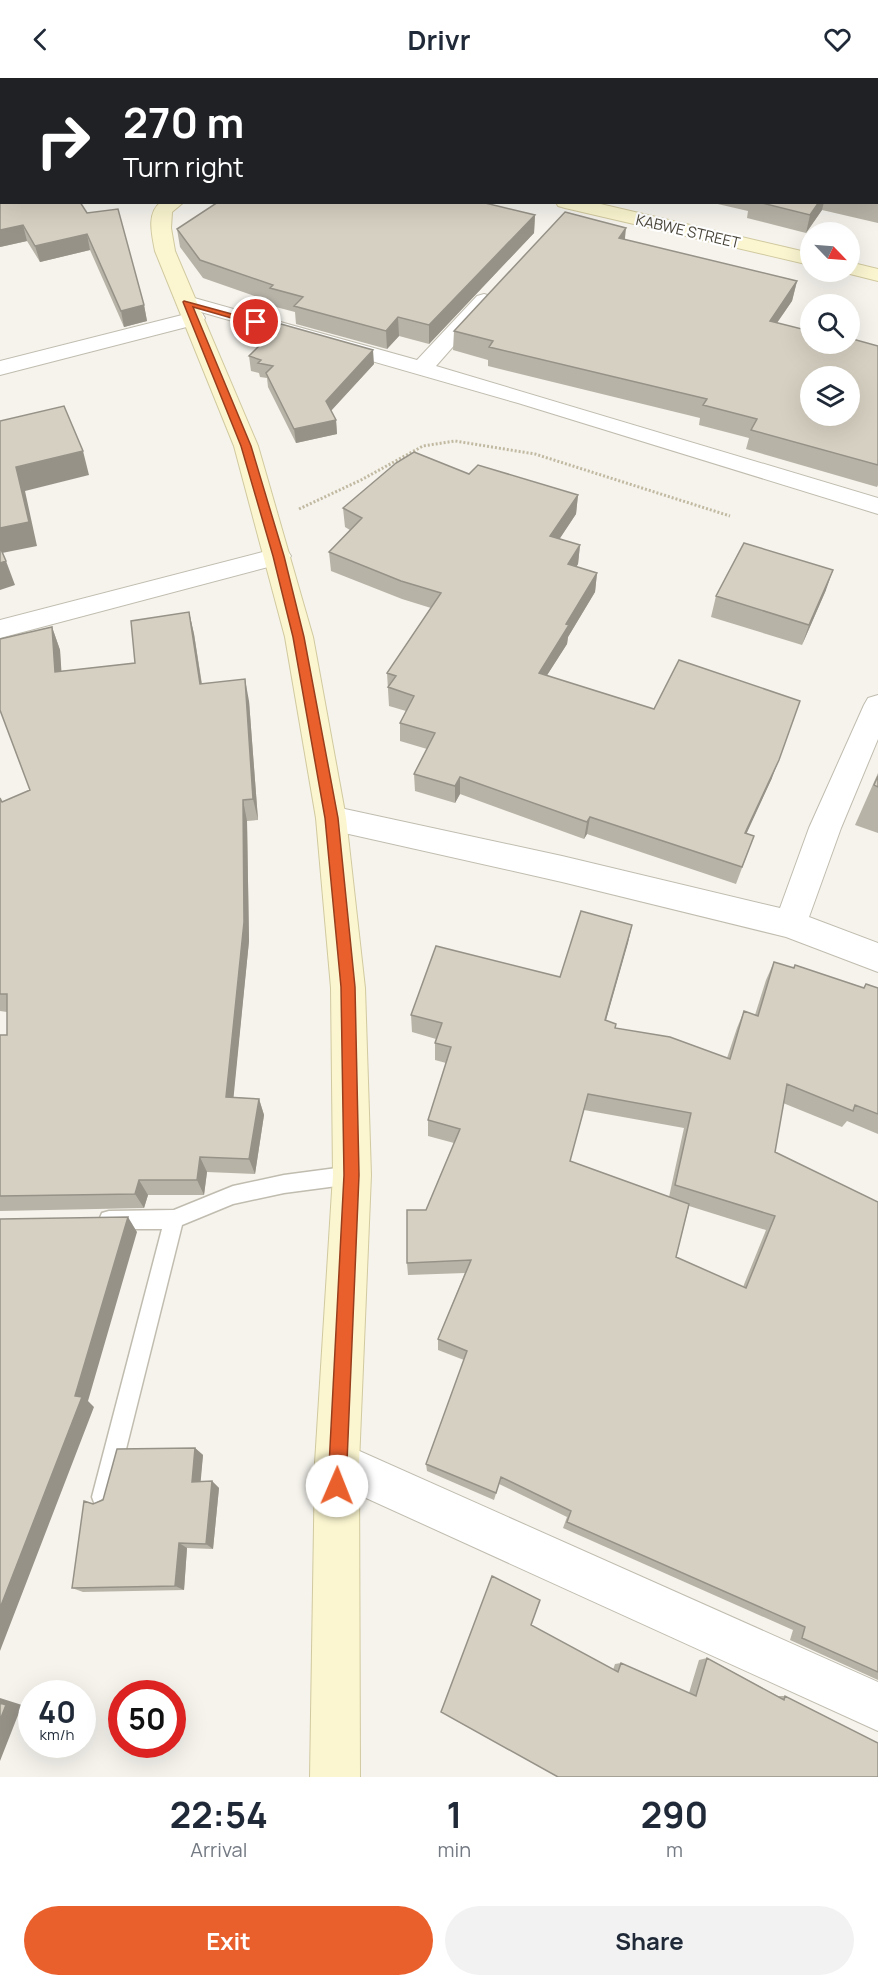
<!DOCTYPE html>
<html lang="en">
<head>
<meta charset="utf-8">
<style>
  :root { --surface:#fff; --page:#f2f2f3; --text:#1f2937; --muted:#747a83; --accent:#ea602d }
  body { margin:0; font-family:Manrope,sans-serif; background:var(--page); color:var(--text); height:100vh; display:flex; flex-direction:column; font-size:22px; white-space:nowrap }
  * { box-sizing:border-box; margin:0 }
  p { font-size:20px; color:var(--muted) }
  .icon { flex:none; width:33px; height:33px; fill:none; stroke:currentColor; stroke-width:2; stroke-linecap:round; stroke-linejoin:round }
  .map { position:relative; height:1699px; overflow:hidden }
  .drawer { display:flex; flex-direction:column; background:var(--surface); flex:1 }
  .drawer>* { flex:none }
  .banner { position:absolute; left:0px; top:0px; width:879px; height:126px; box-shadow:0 6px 24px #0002; background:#202124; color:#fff; overflow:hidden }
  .needle { width:39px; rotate:115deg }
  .buttons { position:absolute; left:800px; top:144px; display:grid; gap:12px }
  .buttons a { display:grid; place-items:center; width:60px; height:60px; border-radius:50%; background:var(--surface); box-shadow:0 6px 24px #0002; font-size:30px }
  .speed { position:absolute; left:18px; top:1602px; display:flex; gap:12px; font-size:30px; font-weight:700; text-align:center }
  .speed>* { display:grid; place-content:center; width:78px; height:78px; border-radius:50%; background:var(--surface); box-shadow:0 6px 24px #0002; line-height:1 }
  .speed small { font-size:15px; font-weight:400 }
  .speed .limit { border:9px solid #d22; background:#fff; color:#111 }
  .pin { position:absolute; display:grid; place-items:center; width:51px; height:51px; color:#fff; margin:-26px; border:3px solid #fff; border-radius:50%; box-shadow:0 2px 6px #0007 }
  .me { position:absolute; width:66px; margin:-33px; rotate:1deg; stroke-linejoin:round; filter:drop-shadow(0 0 4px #0008) }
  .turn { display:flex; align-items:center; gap:21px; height:126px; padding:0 24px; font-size:27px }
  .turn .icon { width:78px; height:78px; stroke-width:2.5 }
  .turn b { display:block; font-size:42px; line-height:51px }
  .eta { display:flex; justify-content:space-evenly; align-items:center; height:102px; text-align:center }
  .eta b { font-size:36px; font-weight:700; line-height:42px }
  .cta { display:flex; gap:12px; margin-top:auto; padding:12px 24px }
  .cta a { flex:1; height:69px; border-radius:36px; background:var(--accent); color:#fff; font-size:24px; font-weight:700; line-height:69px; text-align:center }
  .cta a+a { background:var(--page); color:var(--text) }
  header { display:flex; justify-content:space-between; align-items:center; height:78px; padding:0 24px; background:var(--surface); font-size:27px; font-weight:700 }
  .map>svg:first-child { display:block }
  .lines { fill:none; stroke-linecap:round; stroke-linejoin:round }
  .service-casing { stroke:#c0bcaf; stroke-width:3 }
  .minor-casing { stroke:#c0bcaf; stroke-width:2 }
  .tertiary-casing { stroke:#c0bcaf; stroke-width:2 }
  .secondary-casing { stroke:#d1c99f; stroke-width:2 }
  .path { stroke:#c1b9a1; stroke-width:3; stroke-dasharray:2 2; stroke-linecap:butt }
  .service { fill:#fff; fill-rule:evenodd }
  .minor { fill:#fff; fill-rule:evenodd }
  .tertiary { fill:#fff; fill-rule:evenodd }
  .secondary { fill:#fbf6d0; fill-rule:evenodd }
  .wall { fill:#b8b3a7; fill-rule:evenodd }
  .shaded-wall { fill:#969288 }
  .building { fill:#d6d0c2; stroke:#969288; stroke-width:1.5; fill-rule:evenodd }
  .route { fill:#ea602d; stroke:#983e1d; stroke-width:1.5 }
  .labels { text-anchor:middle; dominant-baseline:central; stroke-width:4.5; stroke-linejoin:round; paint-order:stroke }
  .far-street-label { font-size:15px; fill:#49453a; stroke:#fff }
</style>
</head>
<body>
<header><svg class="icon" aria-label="back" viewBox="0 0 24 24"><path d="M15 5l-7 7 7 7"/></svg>Drivr<svg class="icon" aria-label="heart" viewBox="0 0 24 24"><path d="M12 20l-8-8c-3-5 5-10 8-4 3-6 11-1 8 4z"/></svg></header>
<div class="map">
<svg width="878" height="1699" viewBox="0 0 878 1699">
  <rect width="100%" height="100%" fill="#f5f3ec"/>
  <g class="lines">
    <!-- service casing -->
    <g class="service-casing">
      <path id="service" d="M870,0H878L869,2Z
        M352,1088L359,1091L361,1097L359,1103L352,1106L284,1115L233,1126L182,1147L114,1419L111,1427L103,1430L95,1427L92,1419L162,1151H109L102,1149L99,1142L102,1135L109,1133L174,1132L233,1108L284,1097Z"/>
    </g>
    <!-- minor casing -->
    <g class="minor-casing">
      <path id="minor" d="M484,216L491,218L494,222L436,288L878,420V436L518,325L180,228L177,224L180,220L187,218L417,282L477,218Z
        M194,234L202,235L205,240L202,245L0,297V283Z
        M278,470L287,472L291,478L287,484L0,560V542Z
        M878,617V661L841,750L809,839L878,865V894L786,859L562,804L331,752L320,748L316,740L320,732L331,728L562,778L780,830L809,750L864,627L868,620Z
        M337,1363L878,1604V1653L322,1400L315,1385L322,1370Z"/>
    </g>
    <!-- tertiary casing -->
    <g class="tertiary-casing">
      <path id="tertiary" d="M110,0H126V2H110Z"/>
    </g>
    <!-- secondary casing -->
    <g class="secondary-casing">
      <path id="secondary" d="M161,124H184L172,134L171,150L175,173L258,368L313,559L346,740L365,910L371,1097L359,1385L360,1699H310L315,1385L333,1097L331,910L316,740L285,559L234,368L155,173C152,157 146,135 161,124Z
        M556,124H592L810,175V187L565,130L558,128Z
        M849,184L878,191V203L842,194H849Z"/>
    </g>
    <!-- path -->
    <path class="path" d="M299,431L361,402L423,368L455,363L535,376L730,438"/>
    <!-- service -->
    <use href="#service" class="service"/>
    <!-- minor -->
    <use href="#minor" class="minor"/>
    <!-- tertiary -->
    <use href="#tertiary" class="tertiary"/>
    <!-- secondary -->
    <use href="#secondary" class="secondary"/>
  </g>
  <!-- wall -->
  <path class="wall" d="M168,0H748L747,2H165Z
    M878,52V145L822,132L806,155L747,140L748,133L709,124H878Z
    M0,56L80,124L144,227L147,243L124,249L90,172L40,184L27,163L0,169Z
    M535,137L534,155L429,266L399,258L387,271L296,246L295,234L272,228V224L203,200L180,169L177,151Z
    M625,162L797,203L792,223L777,245L810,266L878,268V407L877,409L746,371L749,360L699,347L700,340L488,288V282L453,272L454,253Z
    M249,278L374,286L331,333L336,342L337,356L296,365L268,309L267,300L260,299L259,295L251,293Z
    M469,396L578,417L576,436L559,461L580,467L578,486L576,489L597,495L595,514L568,559L567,566L547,597L772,700L746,755L754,758L736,806L587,756L584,761L460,716L455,725L415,713L414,696L427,671L400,663V645L406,633L389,628L387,595L431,530L402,521L331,493L329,474L350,452L345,449L343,430Z
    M826,512L802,567L711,539L716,518Z
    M189,534L194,556L202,606L249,623L258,742L247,743L249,863L233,1019L259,1021L264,1037L255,1096L207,1094L204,1117H148L144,1130L0,1133V957H7V934L0,933V720L2,724L30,712L52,549L60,572L61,593L135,585Z
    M878,695V755L855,747Z
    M632,847L605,943L615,950L727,980L737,950L744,933L755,937L766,902L774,884L793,890L795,887L863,910L866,906L878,910V1056L847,1043L842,1049L783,1025L775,1074L878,1124V1602L790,1562L793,1552L563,1450L567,1439L499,1406L494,1422L427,1393L426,1386L464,1282L438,1272V1261L465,1195L408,1197L407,1185L426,1132L454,1065L428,1058V1042L446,985L435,982V965L436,961L412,954L411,937L560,899ZM584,1032L684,1050L669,1119L570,1083ZM689,1128L766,1152L743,1209L676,1179Z
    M195,1370L203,1377L200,1404L212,1403L219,1410L213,1471L187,1470L184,1512L83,1514L72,1510L93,1426Z
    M531,1547L613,1592L615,1586L621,1585L689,1615L699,1582L707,1580L778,1618H785L878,1665L558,1699Z"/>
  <!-- shaded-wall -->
  <path class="shaded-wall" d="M311,0H319V2H309Z
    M738,0H748L747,2H737Z
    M819,124H824L822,132L806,155L810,137Z
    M535,137L534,155L429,266V247Z
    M23,147L27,163L0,169V152Z
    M626,150L624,170L619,160Z
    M87,156L90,172L40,184L35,168Z
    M797,203L792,223L765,262L770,243Z
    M144,227L147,243L124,249L121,233Z
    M398,239L399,258L387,271L386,253Z
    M373,272L374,286L327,337L326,323Z
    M336,342L337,356L296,365L294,351Z
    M83,373L89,397L25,413L37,468L2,475L0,470V450L16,389Z
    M578,417L576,436L549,477L550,458Z
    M580,467L578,486L566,505L568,486Z
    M6,483L15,507L0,512V485Z
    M833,492L826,512L802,567L809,547Z
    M597,495L595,514L568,559L567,566L537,613L539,595L566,546Z
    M189,534L194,556L205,628L200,606Z
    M52,549L60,572L63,616L55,594Z
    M245,601L249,623L258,742L253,721Z
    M800,623L772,700L739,772L745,755Z
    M460,699V716L455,725V708Z
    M243,722L247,743L249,863L232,1035L226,1019Z
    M590,739L587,756L584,761L587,744Z
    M632,847L628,865L601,960L605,942Z
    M259,1021L264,1037L255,1096L249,1081Z
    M200,1079L207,1094L204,1117L197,1102Z
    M139,1102L148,1117L144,1130L135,1116Z
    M128,1139L137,1154L88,1323L94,1329L0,1573V1530L75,1318Z
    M195,1370L203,1377L200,1411L192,1404Z
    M212,1403L219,1410L213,1471L206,1466Z
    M179,1465L187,1470L184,1512L175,1508Z
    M0,1620L22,1627L0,1683Z"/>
  <!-- building -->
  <path class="building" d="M27,0H57V2H27Z
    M168,0H311L309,2H165Z
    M350,0H738L737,2H356Z
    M2,55V124H80L87,135L118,131L144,227L121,233L87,156L35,168L23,147L0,152V56Z
    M218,124H481L535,137L429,247L398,239L386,253L294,228L303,219L270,210L273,207L200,182L177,151Z
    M758,124H819L810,137Z
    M565,134L626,150L619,160L797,203L770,243L810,253V266H849V260L878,268V387L751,352L757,341L703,327L707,321L489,269L493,263L454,253ZM810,298H849V338H810Z
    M281,246L373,272L326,323L336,342L294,351L266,295L273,288L258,285L261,282L249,278Z
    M64,328L83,373L16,389L29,444L0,450V343Z
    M414,374L469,396L478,387L578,417L550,458L580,467L568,486L597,495L566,546L569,547L539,595L654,631L679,582L800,623L779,682L745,755L754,758L742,789L590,739L587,744L460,699L455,708L414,696L435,655L400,645L414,618L388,609L396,598L387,595L441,515L401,503L329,474L362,440L343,430L396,385Z
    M744,465L833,492L809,547L716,518Z
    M0,469L6,483L0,485Z
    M189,534L200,606L245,601L253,721L243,722L244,844L226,1019L259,1021L249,1081L200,1079L197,1102H139L135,1116L0,1118V957H7V916H0V720L2,724L30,712L0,632V561L52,549L55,594L135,585L131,543Z
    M878,698V709L874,707Z
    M581,833L632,847L605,942L616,946L615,950L670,959L730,981L744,933L758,938L774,884L794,890L795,887L864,910L866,906L878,910V1036L855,1027L853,1033L787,1006L775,1074L878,1124V1594L802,1560L805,1549L567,1444L571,1433L501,1399L496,1415L426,1386L467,1273L438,1261L471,1182L407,1185V1132H426L460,1051L428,1042L451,969L435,965L442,945L411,937L436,868L560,899ZM588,1016L691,1035L675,1107L775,1138L746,1210L676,1179L689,1126L570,1083Z
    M128,1139L75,1318L82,1319L0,1530V1141Z
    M195,1370L192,1404L212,1403L206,1466L179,1465L175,1508L72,1510L84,1423L93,1426L103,1422L117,1371Z
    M492,1498L540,1522L531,1547L618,1594L621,1585L696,1618L707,1580L784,1622L785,1618L878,1665V1699H558L441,1634Z
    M0,1625L6,1627L0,1642Z"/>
  <!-- route -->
  <path class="route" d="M184,223L261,244L256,247L193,229L251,368L284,478L304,559L338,740L355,909L359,1097L346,1408L343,1414L337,1417L331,1414L328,1408L344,1097L341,909L325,740L293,559L273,478L241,368L183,224Z"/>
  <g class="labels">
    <!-- far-street labels -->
    <g class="far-street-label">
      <text transform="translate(688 153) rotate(13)">KABWE STREET</text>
    </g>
  </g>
</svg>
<div class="buttons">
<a><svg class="needle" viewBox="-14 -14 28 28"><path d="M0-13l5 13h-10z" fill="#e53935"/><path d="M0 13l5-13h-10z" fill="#747a83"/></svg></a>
<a><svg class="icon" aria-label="search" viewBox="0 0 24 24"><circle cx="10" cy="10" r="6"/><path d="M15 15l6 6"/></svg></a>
<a><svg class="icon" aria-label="layers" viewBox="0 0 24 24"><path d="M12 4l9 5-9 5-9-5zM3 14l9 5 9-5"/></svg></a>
</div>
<div class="speed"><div>40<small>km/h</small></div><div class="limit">50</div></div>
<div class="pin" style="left:256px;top:244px;background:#d93025"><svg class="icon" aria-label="arrive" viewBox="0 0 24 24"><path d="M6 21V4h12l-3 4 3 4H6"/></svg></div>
<svg class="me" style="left:337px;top:1408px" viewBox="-20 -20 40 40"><circle r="19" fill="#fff"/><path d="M0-13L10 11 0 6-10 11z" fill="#ea602d"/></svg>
<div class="banner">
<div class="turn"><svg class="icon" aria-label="right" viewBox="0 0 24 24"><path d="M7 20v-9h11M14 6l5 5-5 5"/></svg><div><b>270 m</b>Turn right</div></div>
</div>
</div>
<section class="drawer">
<div class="eta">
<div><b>22:54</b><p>Arrival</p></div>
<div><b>1</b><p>min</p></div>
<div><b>290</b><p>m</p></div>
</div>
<div class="cta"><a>Exit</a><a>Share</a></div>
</section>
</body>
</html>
